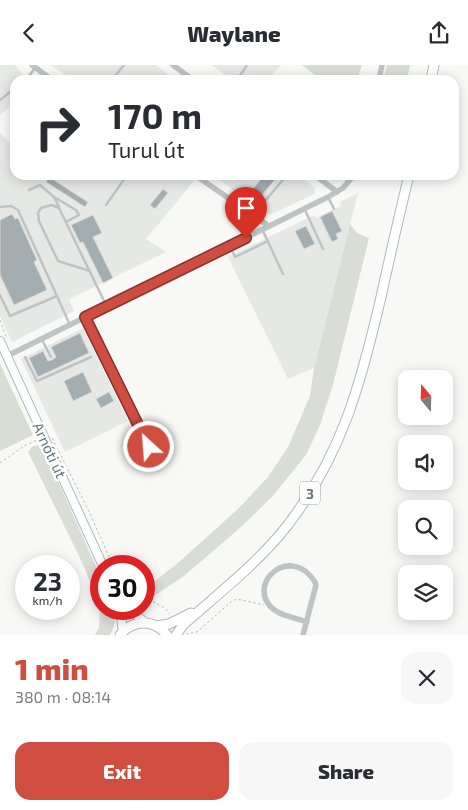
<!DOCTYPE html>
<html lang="en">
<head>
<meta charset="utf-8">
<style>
  :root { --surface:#fff; --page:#f7f7f7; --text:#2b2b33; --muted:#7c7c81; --accent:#cf4e3f }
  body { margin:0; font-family:"Exo 2",sans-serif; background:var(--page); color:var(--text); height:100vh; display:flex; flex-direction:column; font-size:19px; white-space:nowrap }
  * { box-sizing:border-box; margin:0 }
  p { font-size:16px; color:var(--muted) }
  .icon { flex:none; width:28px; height:28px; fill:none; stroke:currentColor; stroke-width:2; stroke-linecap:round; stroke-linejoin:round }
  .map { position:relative; height:570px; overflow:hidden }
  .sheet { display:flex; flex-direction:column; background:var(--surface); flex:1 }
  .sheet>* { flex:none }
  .guide { position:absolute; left:10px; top:10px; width:449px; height:105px; border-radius:15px; box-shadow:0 2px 12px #0003; background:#fff; color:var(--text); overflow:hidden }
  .needle { width:32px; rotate:341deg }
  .fabs { position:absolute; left:398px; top:305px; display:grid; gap:10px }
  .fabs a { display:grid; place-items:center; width:55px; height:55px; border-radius:10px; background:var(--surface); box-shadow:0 2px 12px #0003; font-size:25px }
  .speed { position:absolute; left:15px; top:490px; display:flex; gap:10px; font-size:25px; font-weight:700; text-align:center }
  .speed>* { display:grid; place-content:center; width:65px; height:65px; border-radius:50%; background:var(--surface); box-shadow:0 2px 12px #0003; line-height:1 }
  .speed small { font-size:12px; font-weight:400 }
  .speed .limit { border:8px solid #d22; background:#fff; color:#111 }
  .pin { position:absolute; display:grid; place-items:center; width:42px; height:42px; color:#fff; margin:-51px -21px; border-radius:50% 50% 50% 0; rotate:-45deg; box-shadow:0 0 5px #0007 }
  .pin .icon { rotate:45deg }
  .me { position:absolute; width:55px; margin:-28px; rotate:334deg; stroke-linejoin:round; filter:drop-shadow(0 0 4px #0008) }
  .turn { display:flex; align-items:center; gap:18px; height:105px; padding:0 15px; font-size:22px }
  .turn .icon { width:65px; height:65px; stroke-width:2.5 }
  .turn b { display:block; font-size:35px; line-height:42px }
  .round { display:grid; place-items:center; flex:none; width:52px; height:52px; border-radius:15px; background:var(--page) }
  .headline { display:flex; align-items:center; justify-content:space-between; height:85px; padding:0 15px }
  h1 { font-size:30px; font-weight:800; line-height:38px; color:var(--accent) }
  .cta { display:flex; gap:10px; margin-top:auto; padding:10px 15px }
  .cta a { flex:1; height:58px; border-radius:15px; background:var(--accent); color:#fff; font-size:20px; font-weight:800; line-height:58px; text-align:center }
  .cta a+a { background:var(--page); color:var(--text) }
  header { display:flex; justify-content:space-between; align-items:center; height:65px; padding:0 15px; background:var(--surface); font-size:22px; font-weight:800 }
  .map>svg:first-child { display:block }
  .built { fill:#e6e8e6 }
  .green { fill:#d9ddd6 }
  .building { fill:#a4adb0; stroke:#dadad8 }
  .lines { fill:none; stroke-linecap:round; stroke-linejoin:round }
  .secondary-casing { stroke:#b0b7ba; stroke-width:10 }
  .primary-casing { stroke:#b2b7b9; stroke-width:11 }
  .path { stroke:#b8bcbe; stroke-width:1; stroke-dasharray:2.5 2.5; stroke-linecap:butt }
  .service { stroke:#bec3c5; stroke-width:2.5 }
  .minor { stroke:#bec3c5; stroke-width:5.5 }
  .secondary { stroke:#fff; stroke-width:8 }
  .primary { stroke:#fff; stroke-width:9 }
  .route-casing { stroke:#873329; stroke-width:12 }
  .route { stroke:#cf4e3f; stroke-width:9 }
  .labels { text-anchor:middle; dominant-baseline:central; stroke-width:5; stroke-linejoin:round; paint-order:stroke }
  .shield { fill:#fff; stroke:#94a0a4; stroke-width:1 }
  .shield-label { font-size:14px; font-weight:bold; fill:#66777d }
  .street-label { font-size:15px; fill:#66777d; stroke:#fff }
</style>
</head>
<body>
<header><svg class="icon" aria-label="back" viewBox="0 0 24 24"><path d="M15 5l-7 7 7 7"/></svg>Waylane<svg class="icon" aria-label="share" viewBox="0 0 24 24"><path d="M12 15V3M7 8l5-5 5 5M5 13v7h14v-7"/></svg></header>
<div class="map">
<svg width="468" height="570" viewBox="0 0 468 570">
  <rect width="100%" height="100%" fill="#f8f8f6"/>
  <!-- built -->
  <path class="built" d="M0,0H15L27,15H15V37L0,50Z
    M50,0H156L176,15H73Z
    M212,0H281L268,15H232Z
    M0,68L15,83V110H185L194,116L146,174L166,187L69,234L74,246L12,277L0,251Z
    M212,110H298L315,123L314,129L270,150Z
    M358,128L314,303L288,314L228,192L314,150L316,153L341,141L340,137Z
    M83,263L128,356L65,387L21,294Z"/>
  <!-- green -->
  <path class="green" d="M302,0H362L357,15H321Z
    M387,0H410L407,15H383Z
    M350,159L357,168L369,173L333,320L320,360L306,390L271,433L241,462L184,511L154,531L146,530L144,525L179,497L239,443L268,412L288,382L310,331L314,303Z
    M0,299L33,370L0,386Z
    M40,380L55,409L101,513V544H113C115,554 116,560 110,570H95L99,562L100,544L96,530L80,493L28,387L33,381Z"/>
  <!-- building -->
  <path class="building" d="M264,110H279L256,137L248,130Z
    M49,112L88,137L85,142L46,117Z
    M163,124L168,128L155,144L150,140Z
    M332,146L342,166L336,169L338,174L332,177L320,152Z
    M12,149L15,154L18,153L37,195L34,197L47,225L14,240L0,210V155Z
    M93,150L102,168L93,172L113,213L103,218L83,177L80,178L71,160Z
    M306,161L315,179L304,184L295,166Z
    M80,268L89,288L38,312L29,293L43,286L48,296L52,295L56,292L51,282Z
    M83,307L92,327L73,336L64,316Z
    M109,327L114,336L101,343L96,334Z"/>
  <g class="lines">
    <!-- secondary casing -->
    <g class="secondary-casing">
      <path id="secondary" d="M0,276L103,501
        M120,544L123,567
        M129,544L146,558"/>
    </g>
    <!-- primary casing -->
    <g class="primary-casing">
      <path id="primary" d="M431,15L434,0
        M156,561L169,559L191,548
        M120,570C133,554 154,554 167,570
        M176,570L183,560C219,528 257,499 287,461C342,390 361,318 381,232C390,191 399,151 409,110"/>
    </g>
    <!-- path -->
    <path class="path" d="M0,255L7,274
      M52,373L88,444L113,501
      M0,398L24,381L37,375
      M144,532L165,543L170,549
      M186,569L197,567L232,536L237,534L264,540"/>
    <!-- service -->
    <path class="service" d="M26,15L35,3
      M112,15L124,0
      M237,15L247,0
      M0,35L15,23
      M29,125L40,120L54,132L59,142
      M54,132L76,145L79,150L66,157
      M328,132L334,144
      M106,140L127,110
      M0,142L11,141L18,145L70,260
      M305,145L323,184
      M254,149L287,110
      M263,166L283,209
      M230,181L235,192L268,176
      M90,206L58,196L39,156L38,148L41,143L52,140L59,143L106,240
      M0,230L10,251L57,231
      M42,275L51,292
      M25,292L37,316L91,292"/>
    <!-- minor -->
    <path class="minor" d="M32,0L52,15
      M173,0L193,15
      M379,15L382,0
      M195,110L269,161
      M315,110L337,127
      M85,252L149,382
      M7,291L328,132L343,123L354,110
      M303,570L316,520L315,517C291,479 247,517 271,542C279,551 297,553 307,557"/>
    <!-- secondary -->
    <use href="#secondary" class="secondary"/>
    <!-- primary -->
    <use href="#primary" class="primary"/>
  </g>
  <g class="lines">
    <!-- route casing -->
    <g class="route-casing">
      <path id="route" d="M149,382L85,252L246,173"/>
    </g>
    <!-- route -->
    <use href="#route" class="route"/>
  </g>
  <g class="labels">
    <!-- shield labels -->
    <rect class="shield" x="300" y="416.5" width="20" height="23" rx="4"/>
    <g class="shield-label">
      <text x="310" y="428">3</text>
    </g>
    <!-- street labels -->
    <g class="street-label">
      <text transform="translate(50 385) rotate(65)">Arnóti út</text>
    </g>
  </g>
</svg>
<div class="fabs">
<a><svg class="needle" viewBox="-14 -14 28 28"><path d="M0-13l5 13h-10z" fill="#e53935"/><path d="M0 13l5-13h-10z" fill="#7c7c81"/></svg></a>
<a><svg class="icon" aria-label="sound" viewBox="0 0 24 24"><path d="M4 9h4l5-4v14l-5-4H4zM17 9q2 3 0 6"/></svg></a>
<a><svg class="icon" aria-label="search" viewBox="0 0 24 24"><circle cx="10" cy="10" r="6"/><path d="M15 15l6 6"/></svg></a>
<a><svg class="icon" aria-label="layers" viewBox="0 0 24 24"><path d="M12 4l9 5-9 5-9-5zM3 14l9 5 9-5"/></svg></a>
</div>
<div class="speed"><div>23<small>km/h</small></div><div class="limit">30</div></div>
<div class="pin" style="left:246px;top:173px;background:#d93025"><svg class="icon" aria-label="arrive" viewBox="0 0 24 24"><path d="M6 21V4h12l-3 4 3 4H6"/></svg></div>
<svg class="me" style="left:149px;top:382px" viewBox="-20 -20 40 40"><circle r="17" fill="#cf4e3f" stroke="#fff" stroke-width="3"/><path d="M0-11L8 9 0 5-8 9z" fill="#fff"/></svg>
<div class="guide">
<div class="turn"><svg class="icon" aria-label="right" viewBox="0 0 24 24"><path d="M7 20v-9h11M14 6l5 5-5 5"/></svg><div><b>170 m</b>Turul út</div></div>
</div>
</div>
<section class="sheet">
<div class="headline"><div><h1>1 min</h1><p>380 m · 08:14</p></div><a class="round"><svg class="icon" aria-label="close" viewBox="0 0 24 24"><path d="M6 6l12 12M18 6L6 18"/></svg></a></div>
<div class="cta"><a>Exit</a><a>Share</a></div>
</section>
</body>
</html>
